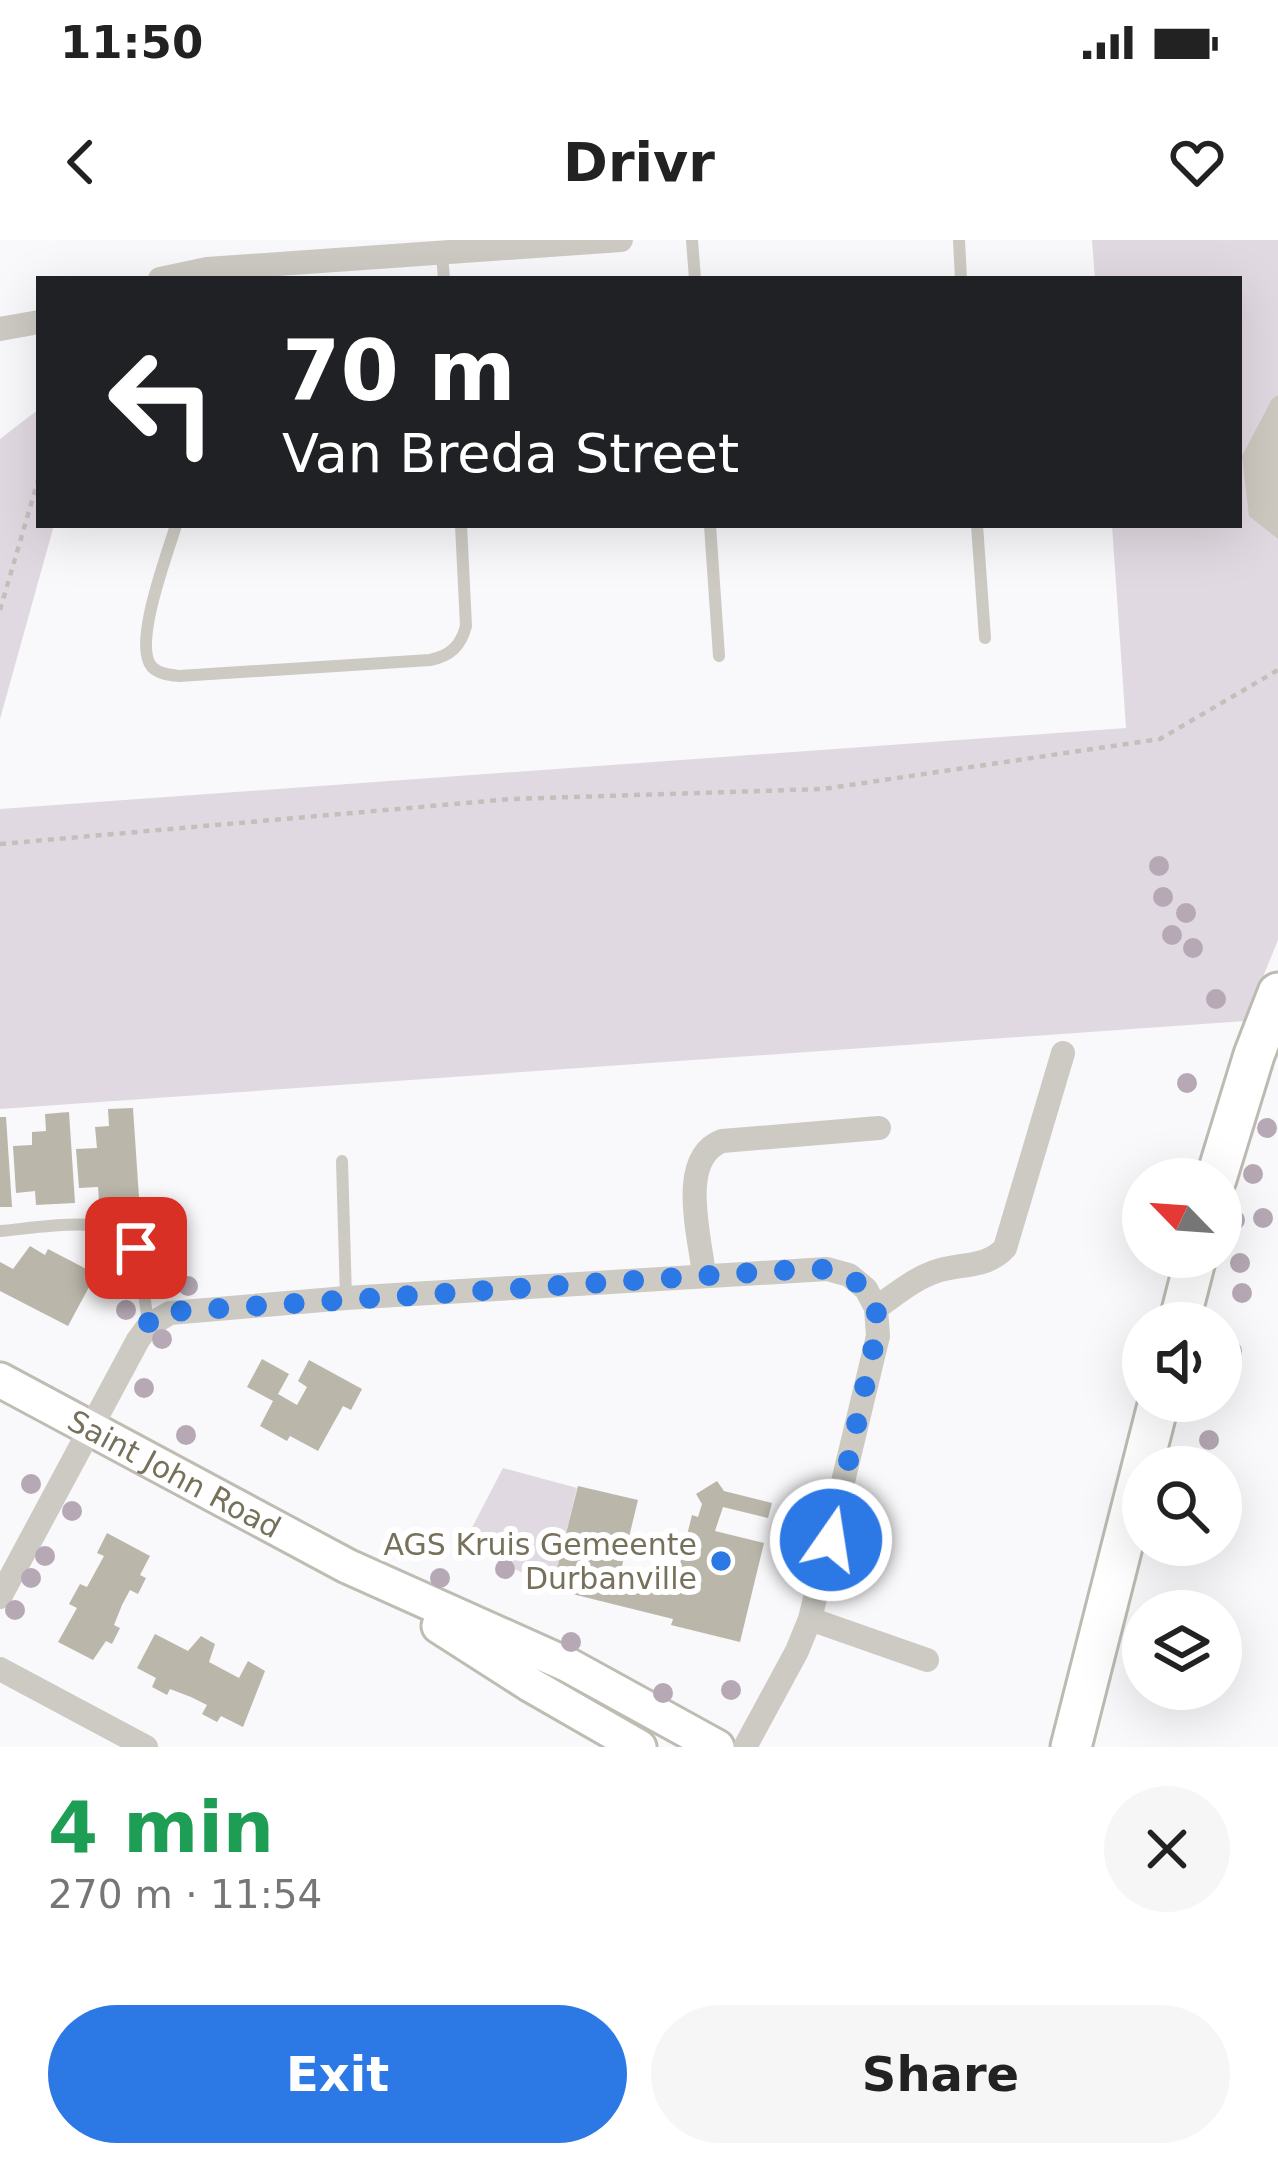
<!DOCTYPE html>
<html lang="en">
<head>
<meta charset="utf-8">
<style>
  :root { --surface:#fff; --page:#f6f6f6; --text:#222; --muted:#767676; --accent:#2c79e6 }
  body { margin:0; font-family:"DejaVu Sans",sans-serif; background:var(--page); color:var(--text); height:100vh; display:flex; flex-direction:column; font-size:45px; white-space:nowrap }
  * { box-sizing:border-box; margin:0 }
  p { font-size:39px; color:var(--muted) }
  .icon { flex:none; width:66px; height:66px; fill:none; stroke:currentColor; stroke-width:2; stroke-linecap:round; stroke-linejoin:round }
  .map { position:relative; height:1507px; overflow:hidden }
  .side { display:flex; flex-direction:column; background:var(--surface); flex:1 }
  .side>* { flex:none }
  .top-card { position:absolute; left:36px; top:36px; width:1206px; height:252px; border-radius:0px; box-shadow:0 12px 48px #0002; background:#202124; color:#fff; overflow:hidden }
  .needle { width:78px; rotate:295deg }
  .buttons { position:absolute; left:1122px; top:918px; display:grid; gap:24px }
  .buttons a { display:grid; place-items:center; width:120px; height:120px; border-radius:50%; background:var(--surface); box-shadow:0 12px 48px #0002; font-size:60px }
  .pin { position:absolute; display:grid; place-items:center; width:102px; height:102px; color:#fff; margin:-51px; border-radius:24px; box-shadow:0 6px 18px #0006 }
  .me { position:absolute; width:132px; margin:-66px; rotate:13deg; stroke-linejoin:round; filter:drop-shadow(0 0 9px #0008) }
  .turn { display:flex; align-items:center; gap:42px; height:252px; padding:0 48px; font-size:54px }
  .turn .icon { width:156px; height:156px; stroke-width:2.5 }
  .turn b { display:block; font-size:84px; line-height:102px }
  .round { display:grid; place-items:center; flex:none; width:126px; height:126px; border-radius:63px; background:var(--page) }
  .head { display:flex; align-items:center; justify-content:space-between; height:204px; padding:0 48px }
  h1 { font-size:72px; font-weight:700; line-height:90px; color:#1e9e55 }
  .cta { display:flex; gap:24px; margin-top:auto; padding:24px 48px }
  .cta a { flex:1; height:138px; border-radius:72px; background:var(--accent); color:#fff; font-size:48px; font-weight:700; line-height:138px; text-align:center }
  .cta a+a { background:var(--page); color:var(--text) }
  .status { display:flex; justify-content:space-between; align-items:center; height:84px; padding:0 60px; background:var(--surface); direction:ltr }
  .status svg { height:33px; fill:currentColor }
  header { display:flex; justify-content:space-between; align-items:center; height:156px; padding:0 48px; background:var(--surface); font-size:54px; font-weight:700 }
  .map>svg:first-child { display:block }
  .green { fill:#e1d9e1 }
  .water { fill:#cec9c0 }
  .building { fill:#bab6aa }
  .lines { fill:none; stroke-linecap:round; stroke-linejoin:round }
  .secondary-casing { stroke:#bfbcb3; stroke-width:39 }
  .primary-casing { stroke:#bdbab2; stroke-width:45 }
  .path { stroke:#c2c0bb; stroke-width:4.5; stroke-dasharray:6 6; stroke-linecap:butt }
  .service { stroke:#cccac3; stroke-width:12 }
  .minor { stroke:#cccac3; stroke-width:24 }
  .secondary { stroke:#fff; stroke-width:33 }
  .primary { stroke:#fff; stroke-width:39 }
  .tree { fill:#b6a9b5 }
  .route { stroke:#2c79e6; stroke-width:21; stroke-dasharray:0 37.8 }
  .poi-dot { fill:#2c79e6; stroke:#fff; stroke-width:4.5 }
  .labels { text-anchor:middle; dominant-baseline:central; stroke-width:12; stroke-linejoin:round; paint-order:stroke }
  .street-label { font-size:30px; fill:#77715c; stroke:#fff }
  .poi-label { font-size:30px; fill:#77715c; stroke:#fff; text-anchor:end }
</style>
</head>
<body>
<div class="status"><b>11:50</b><svg viewBox="0 0 49 12"><path d="M0 12V9h3v3zM5 12V6h3v6zM10 12V3h3v9zM15 12V0h3v12zM26 1h20v11H26zM47 4h2v5h-2z"/></svg></div>
<header><svg class="icon" aria-label="back" viewBox="0 0 24 24"><path d="M15 5l-7 7 7 7"/></svg>Drivr<svg class="icon" aria-label="heart" viewBox="0 0 24 24"><path d="M12 20l-8-8c-3-5 5-10 8-4 3-6 11-1 8 4z"/></svg></header>
<div class="map">
<svg width="1278" height="1507" viewBox="0 0 1278 1507">
  <rect width="100%" height="100%" fill="#f9f8fa"/>
  <!-- green -->
  <path class="green" d="M1092,0H1278V700L1245,781L0,869V569L1126,488L1112,285H1239V39H1095Z
    M39,169V285H54L0,479V199Z
    M503,1228L577,1248L553,1347L463,1305Z"/>
  <!-- water -->
  <path class="water" d="M1278,155V299L1249,276L1242,216L1272,159Z"/>
  <!-- building -->
  <path class="building" d="M133,868L139,958L99,961L98,947L79,948L76,909L97,908L95,887L109,886L108,869Z
    M69,872L75,963L36,965L35,951L16,953L13,906L32,905V892L46,891L45,874Z
    M0,877H6L12,967H0Z
    M30,1006L45,1015L48,1009L96,1034L68,1086L0,1051V1022L13,1029Z
    M262,1119L289,1134L278,1154L297,1165L307,1147L298,1141L309,1120L362,1149L351,1170L343,1166L318,1211L290,1196L287,1201L260,1186L273,1161L247,1147Z
    M717,1241L724,1251L772,1263L768,1278L723,1267L715,1291L764,1303L740,1402L671,1385L673,1379L552,1349L578,1246L638,1260L619,1338L674,1348L692,1275L698,1277L702,1264L696,1254Z
    M107,1293L150,1316L140,1335L146,1338L138,1354L130,1350L122,1365L114,1385L120,1388L112,1404L106,1401L93,1420L58,1402L77,1368L69,1364L80,1344L87,1347L104,1316L97,1313Z
    M155,1394L188,1411L201,1396L215,1404L209,1422L239,1438L248,1421L265,1431L243,1487L221,1476L217,1482L202,1474L207,1465L191,1457L170,1449L167,1455L152,1447L156,1438L137,1428Z"/>
  <g class="lines">
    <!-- secondary casing -->
    <g class="secondary-casing">
      <g id="secondary">
        <path id="s1" d="M0,1140L347,1326L568,1425L717,1507"/>
        <path d="M439,1386L531,1445L639,1507"/>
      </g>
    </g>
    <!-- primary casing -->
    <g class="primary-casing">
      <path id="primary" d="M1216,939L1254,815L1278,753
        M1179,1083L1196,1017
        M1071,1507L1159,1161"/>
    </g>
    <!-- path -->
    <path class="path" d="M0,370L39,237
      M0,604L511,559L823,549L1160,499L1278,430"/>
    <!-- service -->
    <path class="service" d="M692,0L695,39
      M959,0L961,39
      M442,14L444,39
      M176,285C168,313 132,405 152,427C159,434 170,435 179,436L430,420C450,416 461,406 466,386L461,285
      M710,285L719,416
      M977,285L985,398
      M342,921L346,1058
      M0,991C31,989 117,972 133,1003C142,1018 144,1065 149,1085"/>
    <!-- minor -->
    <path class="minor" d="M160,39L207,29L621,0
      M0,89L39,82
      M704,1035C700,996 677,918 722,901L879,888
      M876,1068C895,1055 912,1040 934,1032C958,1023 986,1029 1005,1008L1063,813
      M0,1357L138,1100L149,1085L170,1073L346,1058L827,1029L849,1035L866,1049L876,1068L878,1096L810,1379L797,1411L745,1507
      M810,1379L927,1420
      M0,1429L146,1507"/>
    <!-- secondary -->
    <use href="#secondary" class="secondary"/>
    <!-- primary -->
    <use href="#primary" class="primary"/>
  </g>
  <!-- trees -->
  <g class="tree">
    <circle cx="1159" cy="626" r="10"/>
    <circle cx="1163" cy="657" r="10"/>
    <circle cx="1186" cy="673" r="10"/>
    <circle cx="1172" cy="695" r="10"/>
    <circle cx="1193" cy="708" r="10"/>
    <circle cx="1216" cy="759" r="10"/>
    <circle cx="1187" cy="843" r="10"/>
    <circle cx="1267" cy="888" r="10"/>
    <circle cx="1253" cy="934" r="10"/>
    <circle cx="1263" cy="978" r="10"/>
    <circle cx="1235" cy="980" r="10"/>
    <circle cx="1240" cy="1023" r="10"/>
    <circle cx="188" cy="1046" r="10"/>
    <circle cx="1242" cy="1053" r="10"/>
    <circle cx="126" cy="1070" r="10"/>
    <circle cx="162" cy="1099" r="10"/>
    <circle cx="1232" cy="1111" r="10"/>
    <circle cx="144" cy="1148" r="10"/>
    <circle cx="186" cy="1195" r="10"/>
    <circle cx="1209" cy="1200" r="10"/>
    <circle cx="31" cy="1244" r="10"/>
    <circle cx="72" cy="1271" r="10"/>
    <circle cx="45" cy="1316" r="10"/>
    <circle cx="505" cy="1329" r="10"/>
    <circle cx="31" cy="1338" r="10"/>
    <circle cx="440" cy="1338" r="10"/>
    <circle cx="15" cy="1370" r="10"/>
    <circle cx="571" cy="1402" r="10"/>
    <circle cx="731" cy="1450" r="10"/>
    <circle cx="663" cy="1453" r="10"/>
  </g>
  <g class="lines">
    <!-- route -->
    <path class="route" d="M136,1008L149,1085L159,1078L181,1071L790,1030L827,1029L849,1035L872,1058L879,1082L831,1300"/>
  </g>
  <!-- markers -->
  <circle class="poi-dot" cx="721" cy="1321" r="12"/>
  <g class="labels">
    <!-- street labels -->
    <g class="street-label">
      <text stroke="none"><textPath href="#s1" startOffset="198">Saint John Road</textPath></text>
    </g>
    <!-- poi labels -->
    <g class="poi-label">
      <text x="697" y="1304">AGS Kruis Gemeente<tspan x="697" dy="34">Durbanville</tspan></text>
    </g>
  </g>
</svg>
<div class="buttons">
<a><svg class="needle" viewBox="-14 -14 28 28"><path d="M0-13l5 13h-10z" fill="#e53935"/><path d="M0 13l5-13h-10z" fill="#767676"/></svg></a>
<a><svg class="icon" aria-label="sound" viewBox="0 0 24 24"><path d="M4 9h4l5-4v14l-5-4H4zM17 9q2 3 0 6"/></svg></a>
<a><svg class="icon" aria-label="search" viewBox="0 0 24 24"><circle cx="10" cy="10" r="6"/><path d="M15 15l6 6"/></svg></a>
<a><svg class="icon" aria-label="layers" viewBox="0 0 24 24"><path d="M12 4l9 5-9 5-9-5zM3 14l9 5 9-5"/></svg></a>
</div>
<div class="pin" style="left:136px;top:1008px;background:#d93025"><svg class="icon" aria-label="arrive" viewBox="0 0 24 24"><path d="M6 21V4h12l-3 4 3 4H6"/></svg></div>
<svg class="me" style="left:831px;top:1300px" viewBox="-20 -20 40 40"><circle r="17" fill="#2c79e6" stroke="#fff" stroke-width="3"/><path d="M0-11L8 9 0 5-8 9z" fill="#fff"/></svg>
<div class="top-card">
<div class="turn"><svg class="icon" aria-label="left" viewBox="0 0 24 24"><path d="M17 20v-9H6M10 6l-5 5 5 5"/></svg><div><b>70 m</b>Van Breda Street</div></div>
</div>
</div>
<section class="side">
<div class="head"><div><h1>4 min</h1><p>270 m · 11:54</p></div><a class="round"><svg class="icon" aria-label="close" viewBox="0 0 24 24"><path d="M6 6l12 12M18 6L6 18"/></svg></a></div>
<div class="cta"><a>Exit</a><a>Share</a></div>
</section>
</body>
</html>
